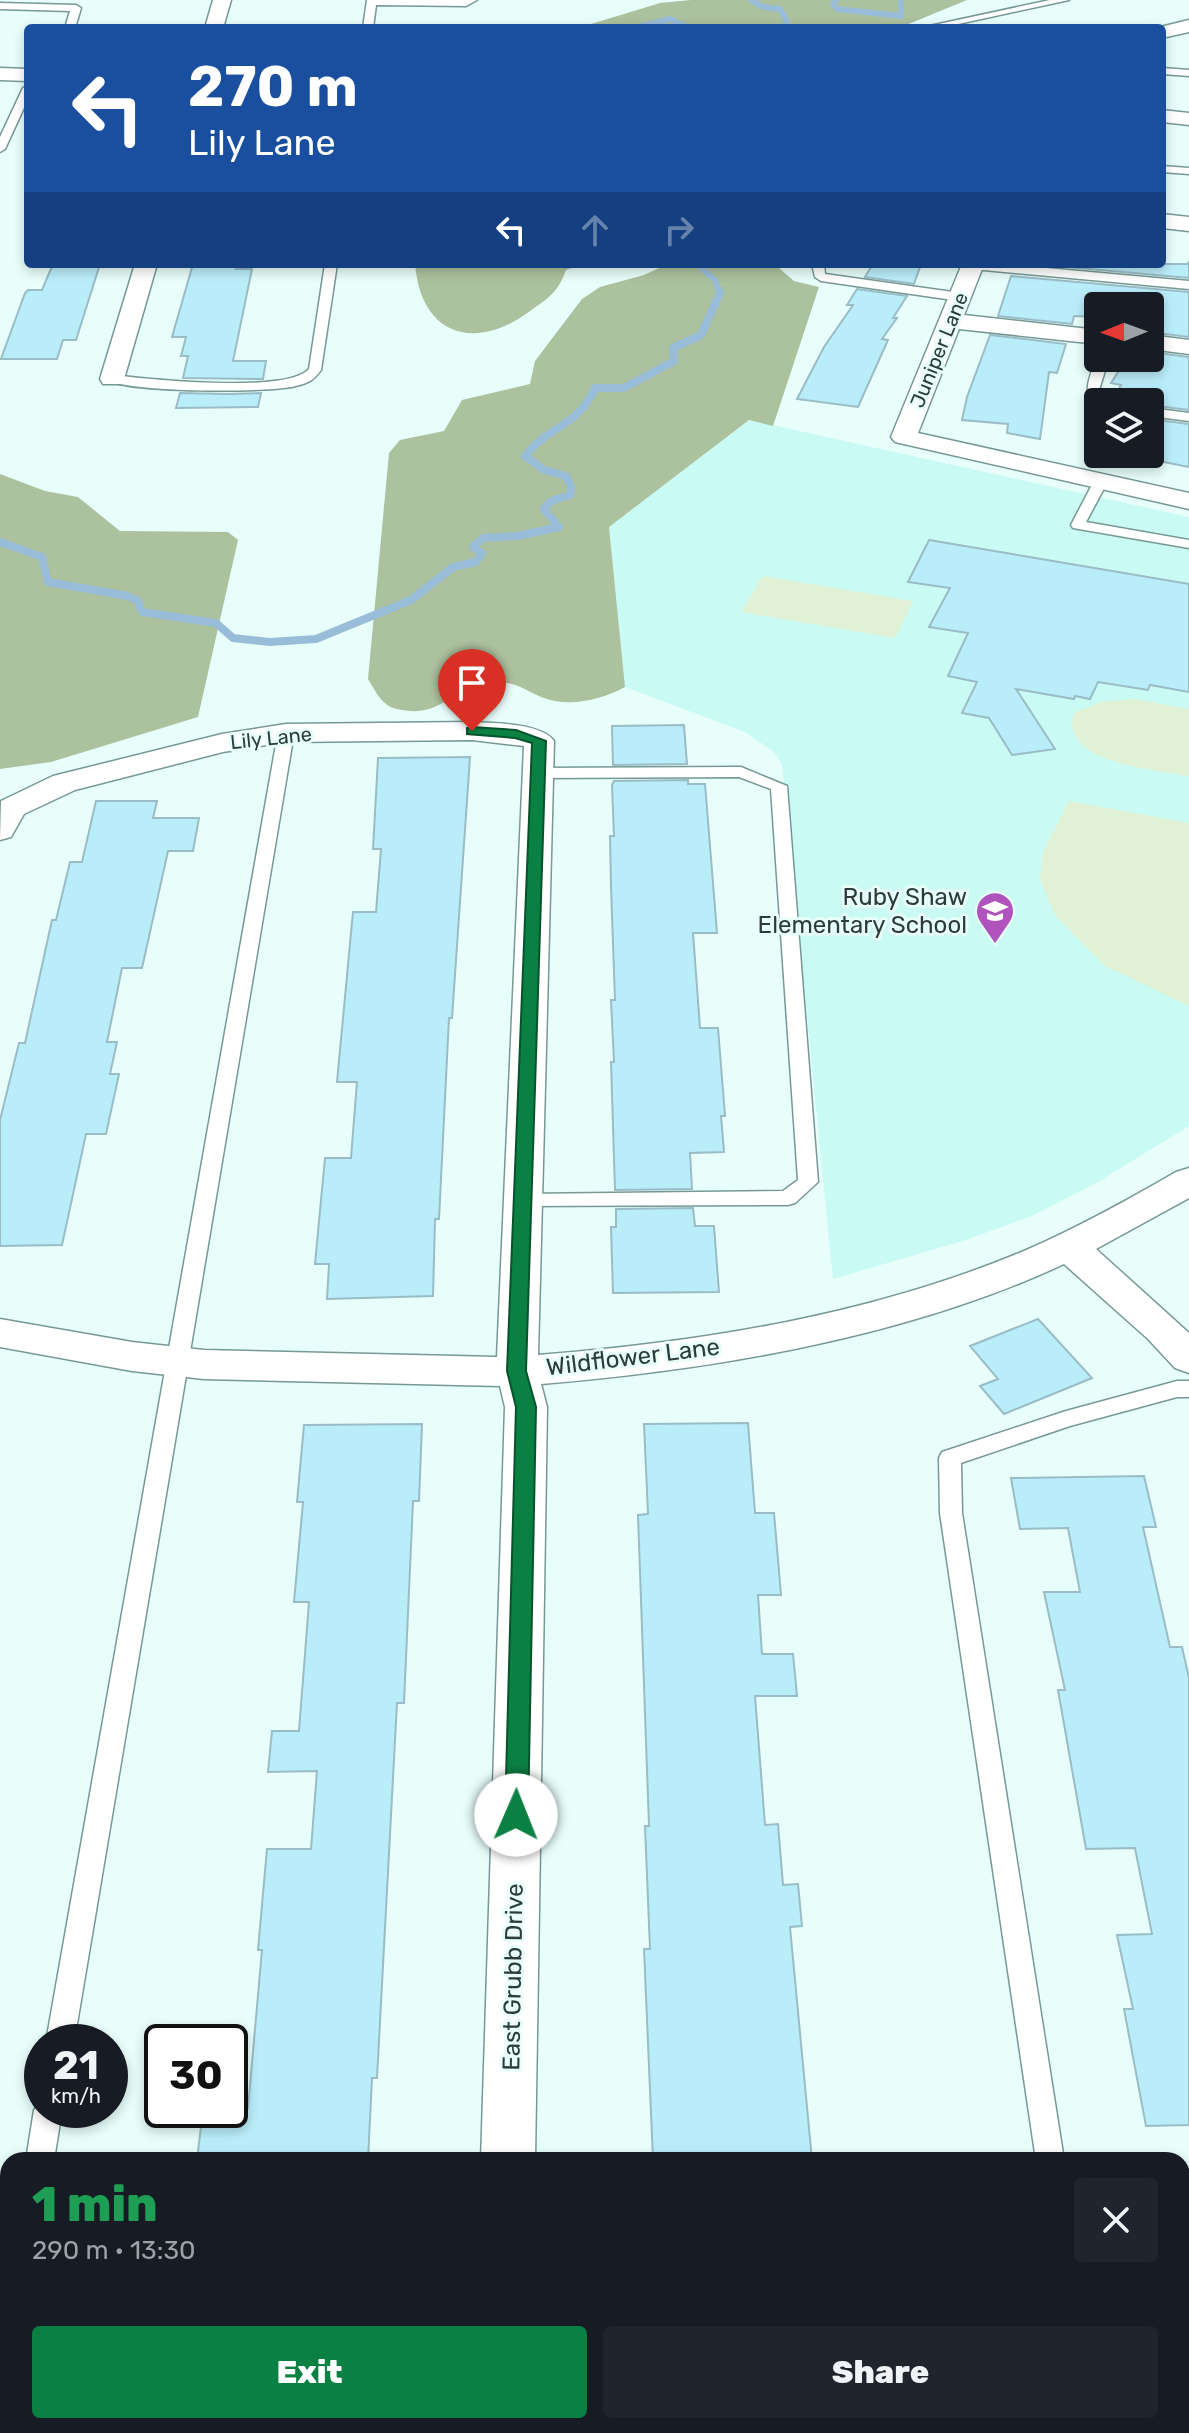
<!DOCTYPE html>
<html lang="en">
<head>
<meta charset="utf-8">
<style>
  :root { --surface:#171b24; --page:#20242c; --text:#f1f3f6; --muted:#9ea1a6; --accent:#0b8043 }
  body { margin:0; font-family:Rubik,sans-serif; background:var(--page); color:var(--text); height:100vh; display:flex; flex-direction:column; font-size:30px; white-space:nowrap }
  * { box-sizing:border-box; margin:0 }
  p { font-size:26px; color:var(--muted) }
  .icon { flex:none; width:44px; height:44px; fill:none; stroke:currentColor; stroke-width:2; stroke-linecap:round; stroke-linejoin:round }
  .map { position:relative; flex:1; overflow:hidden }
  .details { position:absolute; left:0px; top:2152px; width:1190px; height:282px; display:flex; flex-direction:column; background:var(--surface); border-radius:24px 24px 0 0; box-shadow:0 4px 12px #0003 }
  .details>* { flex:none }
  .banner { position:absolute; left:24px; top:24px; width:1142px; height:244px; border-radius:8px; box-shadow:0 4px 12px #0003; background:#1a4fa0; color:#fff; overflow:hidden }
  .needle { width:52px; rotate:269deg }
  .buttons { position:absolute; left:1084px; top:292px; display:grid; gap:16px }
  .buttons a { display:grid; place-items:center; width:80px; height:80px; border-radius:8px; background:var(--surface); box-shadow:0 4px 12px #0003; font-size:40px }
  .speed { position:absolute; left:24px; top:2024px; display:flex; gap:16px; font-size:40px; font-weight:700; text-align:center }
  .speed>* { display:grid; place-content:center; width:104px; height:104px; border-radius:50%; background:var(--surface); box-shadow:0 4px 12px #0003; line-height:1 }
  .speed small { font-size:20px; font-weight:400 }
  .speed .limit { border:4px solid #111; border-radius:12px; background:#fff; color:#111 }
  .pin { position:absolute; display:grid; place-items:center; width:68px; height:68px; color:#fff; margin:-82px -34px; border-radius:50% 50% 50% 0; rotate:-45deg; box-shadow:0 0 8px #0007 }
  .pin .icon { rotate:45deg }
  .me { position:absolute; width:88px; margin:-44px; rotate:1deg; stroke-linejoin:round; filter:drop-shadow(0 0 6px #0008) }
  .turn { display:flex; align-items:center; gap:28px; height:168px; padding:0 32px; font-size:36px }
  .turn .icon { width:104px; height:104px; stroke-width:2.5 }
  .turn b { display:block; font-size:56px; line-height:68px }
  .lanes { display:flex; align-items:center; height:76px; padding:0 32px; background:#0003; justify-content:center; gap:40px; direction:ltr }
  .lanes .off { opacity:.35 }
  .round { display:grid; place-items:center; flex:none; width:84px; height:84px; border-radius:8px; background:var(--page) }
  .summary { display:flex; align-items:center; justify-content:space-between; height:136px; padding:0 32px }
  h1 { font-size:48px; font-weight:800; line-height:60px; color:#1e9e55 }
  .primary-button { display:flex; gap:16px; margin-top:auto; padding:16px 32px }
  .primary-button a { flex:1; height:92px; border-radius:8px; background:var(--accent); color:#fff; font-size:32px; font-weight:800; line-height:92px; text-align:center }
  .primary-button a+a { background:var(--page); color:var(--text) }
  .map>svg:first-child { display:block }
  .built { fill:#cafaf4 }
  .green { fill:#e0f1d5 }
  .forest { fill:#acc19e }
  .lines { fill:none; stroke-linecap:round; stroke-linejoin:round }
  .stream-far1 { stroke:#99bcd8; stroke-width:6 }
  .stream { stroke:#99bcd8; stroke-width:8 }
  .building { fill:#baedfa; stroke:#9abcc5; stroke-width:2 }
  .lane-casing { stroke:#769995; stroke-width:3 }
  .street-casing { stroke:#769995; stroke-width:3 }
  .lane { fill:#fff; fill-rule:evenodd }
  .street { fill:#fff; fill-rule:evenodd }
  .route { fill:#0b8043; stroke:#07532c; stroke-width:2 }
  .labels { text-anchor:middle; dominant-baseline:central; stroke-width:6; stroke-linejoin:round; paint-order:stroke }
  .far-street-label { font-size:20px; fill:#2d3c3a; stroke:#e8fefb }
  .poi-label { font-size:24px; fill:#2d3c3a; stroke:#e8fefb; text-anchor:end }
  .street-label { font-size:24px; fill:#2d3c3a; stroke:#e8fefb }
</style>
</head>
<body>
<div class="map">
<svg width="1189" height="2433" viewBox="0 0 1189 2433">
  <rect width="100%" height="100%" fill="#e8fefb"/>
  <!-- built -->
  <path class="built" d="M749,420L1189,517V1126L1098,1182L1032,1216L966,1240L833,1279L782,764L774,752L745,732L625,687L609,527Z"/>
  <!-- green -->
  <path class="green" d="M763,576L913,601L895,638L741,612Z
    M1135,699L1189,709V776C1157,770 1058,763 1074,713L1101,702Z
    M1069,801L1189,823V1006L1105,966L1054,914L1040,879L1043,852Z"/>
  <!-- forest -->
  <path class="forest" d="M691,0H967L899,28H578L660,3Z
    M415,264H583L566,270C558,292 550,297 530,311C475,352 421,336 415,264Z
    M668,264H781L780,269L794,281L819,287L773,426L749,420L609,527L625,687C601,700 568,708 541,697C519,687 515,681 489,683C450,685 444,720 397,709C382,706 376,692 368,679L389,453L400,440L444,431L462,400L530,384L535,361L582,299L600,287L644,275Z
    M0,474L45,491L78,497L120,531L228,532L238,540L198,717L51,762L0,769Z"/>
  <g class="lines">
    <!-- stream-far1 -->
    <path class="stream-far1" d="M751,0L763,7L780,9L787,21L782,28
      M836,0L833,4L837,9L901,16V0
      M635,28L670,19L688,28
      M697,264L715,280L719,292"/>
    <!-- stream -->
    <path class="stream" d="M0,542L42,557L48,582L128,596L138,601L142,612L216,623L233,638L270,642L316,639L411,600L453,567L476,562L482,553L473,547L483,538L518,536L559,527L544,509L551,501L570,495L571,487L566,476L544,470L525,456C550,424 577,428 595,388H624L674,361L673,348L701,335L720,293L719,290"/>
  </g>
  <!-- building -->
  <path class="building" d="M1189,262V278L1034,264H1187Z
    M53,264H100L76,340H63L57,359H1L25,293L28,290H42Z
    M193,264H238L236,269H252L233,361H266L263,379L183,378L188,356H181L186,337H172Z
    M873,264H890L920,267L914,284L865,277Z
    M1011,276L1189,292V337L1150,332V306H1098V317L1074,316L1072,324L998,316Z
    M857,289L907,296L893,318H897L882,339L888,340L858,407L797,399L824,347L853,305H847Z
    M990,335L1066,344L1057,373L1049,372L1040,439L1007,433L1008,424L962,420L967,397Z
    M1150,352L1189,357V410L1150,405V402H1112L1121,385L1111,383L1127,358H1150Z
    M180,393L229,394L261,393L258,407L176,408Z
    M1150,419L1189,424V467L1123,454H1150Z
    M929,540L1189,584V692L1150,685L1148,690L1098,682L1090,699L1075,696L1074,699L1016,689L1055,749L1012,755L989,718L962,713L977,682L948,676L968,633L929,627L950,588L908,582Z
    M684,725L687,764L613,765L612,726Z
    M470,757L452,1018H449L439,1219H435L433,1296L327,1299L329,1264H315L325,1158H351L357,1082H337L353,912H376L381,849H373L378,758Z
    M688,780V784H705L717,933H693L700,1028H718L725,1116H721L724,1152L690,1153L692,1189L615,1190L611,1062H614L611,1000H615L611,887L610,836H614L612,785L614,781Z
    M96,801H157L153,818H199L193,851H168L142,968H122L107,1042H117L110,1074H119L106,1134H86L62,1245L0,1246V1120L19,1043H25L52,920H56L70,862H82Z
    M693,1208L695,1226H714L719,1292L613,1293L611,1227H616V1209Z
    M1038,1319L1092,1378L1004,1414L980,1386L998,1379L970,1346Z
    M748,1423L755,1513H774L781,1595H758L762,1654H793L797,1696H755L765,1825L778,1824L783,1885L798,1884L802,1926L790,1927L812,2160H653L644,1949H650L645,1826H649L638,1515L648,1514L644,1424Z
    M422,1424L419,1501H413L404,1703H397L377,2078H372L368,2160H197L203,2110L248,2108L262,1950H258L267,1849H311L317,1771L268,1772L272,1731H299L309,1602H294L303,1502H297L304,1425Z
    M1144,1476L1156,1527H1143L1170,1647H1182L1189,1678V2125L1146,2126L1124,2009H1133L1117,1935L1152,1934L1135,1848L1086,1849L1058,1690H1065L1044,1592H1080L1068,1528L1020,1529L1011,1478Z"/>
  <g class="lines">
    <!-- lane casing -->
    <g class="lane-casing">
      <path id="lane" d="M367,0H477L466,6L376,5L373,28H363Z
        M1050,0H1069L940,28H920Z
        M0,3L76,5L81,8L75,28H65L70,11L0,9Z
        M1162,68L1189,70V76L1162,74Z
        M28,85V99L5,149L0,152V137L23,88Z
        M1162,166L1189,168V174L1162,172Z
        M325,264H337L321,370C314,380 308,383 296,386C269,393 125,393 106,379L112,375C147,379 287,394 309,369Z
        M812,264H824L825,274L960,293L966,297L960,301L821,281L815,277Z
        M1001,264L1189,281V289L973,269L967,265Z
        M1098,356L1109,358L1099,390L1104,402H1098V407C1079,397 1091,372 1098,356Z
        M1150,408L1189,413V421L1150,416Z
        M1101,477L1108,481L1086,522L1189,540V548L1073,528L1071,525L1094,481Z
        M286,728L294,733L74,2042H46L278,733Z
        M741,767L787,786L818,1182L795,1203L788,1205L517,1206L514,1201L524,1194L783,1191L798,1180L771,789L739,777L538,778L530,773L538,768Z
        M1177,1381H1189V1397H1177L1070,1426L961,1463L962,1513L1064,2160H1036L940,1513L939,1458L942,1452L1066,1411Z
        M42,2099V2110H62L54,2160H26L34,2110Z
        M8,2326V2399L0,2402V2329Z
        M1075,2426H1105L1107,2433H1077Z"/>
    </g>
    <!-- street casing -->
    <g class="street-casing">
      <path id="street" d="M213,0H231L223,28H205Z
        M1189,20V32L1162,38V28H1156Z
        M0,68L28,69V81L0,80Z
        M1162,110L1189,113V125L1162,122Z
        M1162,214L1189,217V231L1162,228Z
        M135,264H157L124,379L121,384H103L100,379Z
        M962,264H984L964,315L1098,330V344L959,329L918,433L1189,493V509L895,442L891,437Z
        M1150,335L1189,340V354L1150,349Z
        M472,722C493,723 541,723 554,741L538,1355C703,1342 871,1315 1024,1251C1077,1228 1126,1201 1176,1172L1189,1168V1198L1096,1249L1189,1333V1373L1175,1368L1148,1339L1064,1264C908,1337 712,1370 541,1384L547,1407L535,2160H481L505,1407L500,1386L204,1379L132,1371L0,1347V1319L132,1342L204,1350L497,1357L524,746L472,740L286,742L223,752L75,790L24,814L11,837L0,840L1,801L53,776L222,734L286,724Z
        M473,2426H531V2433H473Z"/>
    </g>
    <!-- lane -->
    <use href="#lane" class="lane"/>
    <!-- street -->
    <use href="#street" class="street"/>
  </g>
  <!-- route -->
  <path class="route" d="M472,727L516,730L546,741L526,1371L536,1407L528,1815L524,1822L516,1825L508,1822L505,1815L516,1407L507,1371L532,743L515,738L467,734V728Z"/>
  <!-- icons -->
  <defs>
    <g id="school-pin" transform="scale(2)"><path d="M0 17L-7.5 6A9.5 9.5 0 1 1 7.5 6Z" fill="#b153bd" stroke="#e8fefb"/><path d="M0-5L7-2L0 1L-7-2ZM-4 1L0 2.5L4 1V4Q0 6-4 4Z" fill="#fff"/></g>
  </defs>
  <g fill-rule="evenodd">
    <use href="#school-pin" x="995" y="911"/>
  </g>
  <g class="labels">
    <!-- far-street labels -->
    <g class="far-street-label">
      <text transform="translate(939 350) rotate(-68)">Juniper Lane</text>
      <text transform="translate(271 738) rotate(-6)">Lily Lane</text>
    </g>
    <!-- poi labels -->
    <g class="poi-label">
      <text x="967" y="897">Ruby Shaw<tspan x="967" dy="28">Elementary School</tspan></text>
    </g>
    <!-- street labels -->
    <g class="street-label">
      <text transform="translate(633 1357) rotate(-7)">Wildflower Lane</text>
      <text transform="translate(513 1977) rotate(-89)">East Grubb Drive</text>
    </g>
  </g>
</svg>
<div class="buttons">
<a><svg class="needle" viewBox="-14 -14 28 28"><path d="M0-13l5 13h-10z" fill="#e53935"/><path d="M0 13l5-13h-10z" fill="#9ea1a6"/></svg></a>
<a><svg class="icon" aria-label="layers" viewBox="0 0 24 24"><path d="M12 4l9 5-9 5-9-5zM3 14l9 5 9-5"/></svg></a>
</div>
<div class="speed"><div>21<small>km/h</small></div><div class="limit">30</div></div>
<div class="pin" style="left:472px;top:731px;background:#d93025"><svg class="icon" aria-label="arrive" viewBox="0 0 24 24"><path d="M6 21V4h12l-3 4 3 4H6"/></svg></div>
<svg class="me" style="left:516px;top:1815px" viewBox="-20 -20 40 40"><circle r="19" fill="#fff"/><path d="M0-13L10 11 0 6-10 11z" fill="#0b8043"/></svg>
<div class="banner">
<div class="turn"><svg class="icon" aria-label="left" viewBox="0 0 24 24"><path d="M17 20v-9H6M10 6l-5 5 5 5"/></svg><div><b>270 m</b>Lily Lane</div></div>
<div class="lanes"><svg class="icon" aria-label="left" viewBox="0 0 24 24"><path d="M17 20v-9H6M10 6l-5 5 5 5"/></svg><svg class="icon off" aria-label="ahead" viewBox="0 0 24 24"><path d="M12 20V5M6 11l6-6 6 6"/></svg><svg class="icon off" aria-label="right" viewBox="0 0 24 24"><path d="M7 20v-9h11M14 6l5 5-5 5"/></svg></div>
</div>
<section class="details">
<div class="summary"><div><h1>1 min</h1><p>290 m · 13:30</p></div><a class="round"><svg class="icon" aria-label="close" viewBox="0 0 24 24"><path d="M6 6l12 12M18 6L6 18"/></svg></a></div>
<div class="primary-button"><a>Exit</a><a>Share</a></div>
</section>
</div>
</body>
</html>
